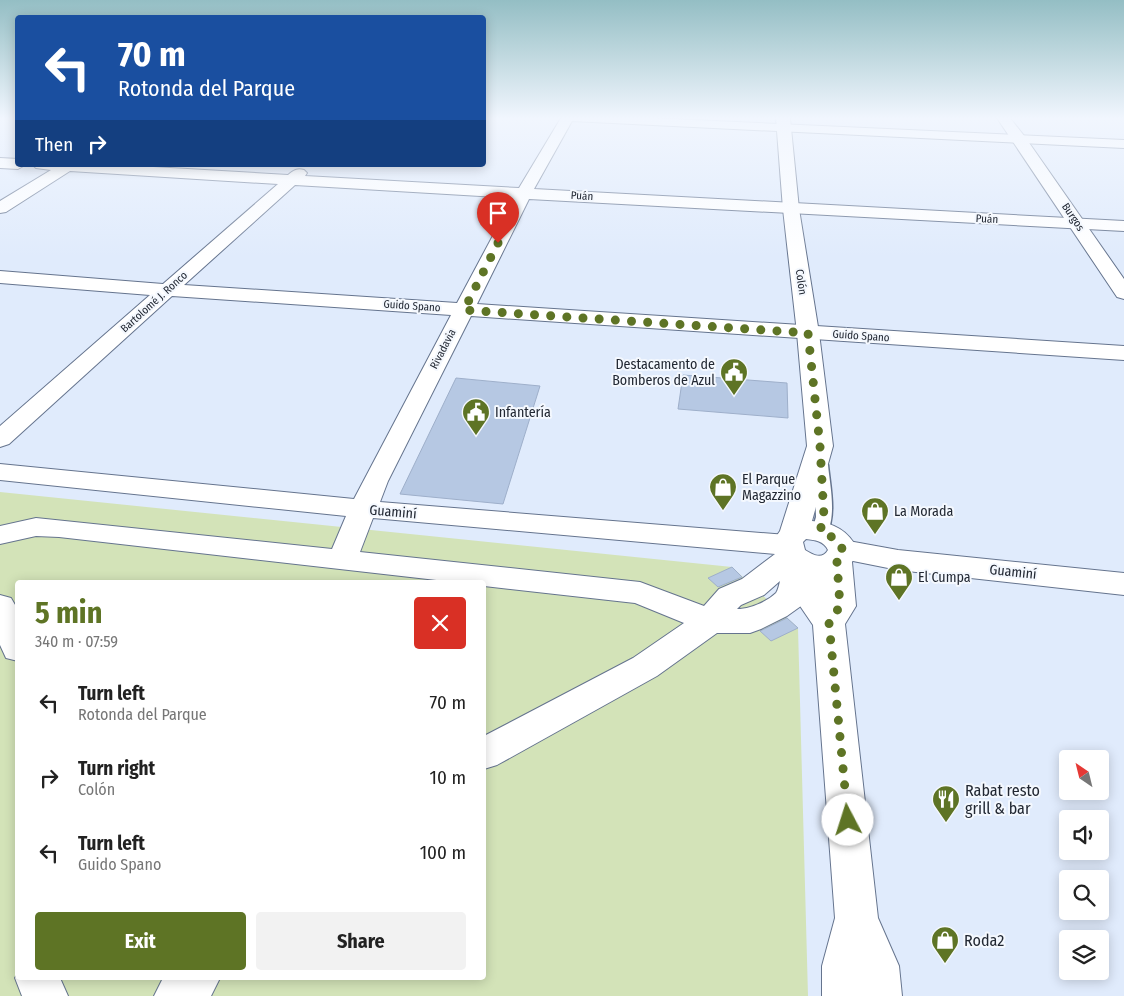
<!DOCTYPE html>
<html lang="en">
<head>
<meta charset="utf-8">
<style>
  :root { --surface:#fff; --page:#f2f2f2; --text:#222; --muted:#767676; --accent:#5e7425 }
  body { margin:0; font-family:"Fira Sans Condensed",sans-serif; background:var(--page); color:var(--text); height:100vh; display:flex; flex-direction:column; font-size:19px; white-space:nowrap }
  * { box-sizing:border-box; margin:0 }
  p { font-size:16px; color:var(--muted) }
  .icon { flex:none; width:28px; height:28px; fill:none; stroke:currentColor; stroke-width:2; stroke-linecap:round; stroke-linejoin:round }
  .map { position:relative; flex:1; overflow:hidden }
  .drawer { position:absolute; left:15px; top:580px; width:471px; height:400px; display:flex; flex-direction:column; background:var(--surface); border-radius:5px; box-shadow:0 2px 12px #0003 }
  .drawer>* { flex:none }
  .banner { position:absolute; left:15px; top:15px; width:471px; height:152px; border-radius:5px; box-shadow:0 2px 12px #0003; background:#1a4fa0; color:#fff; overflow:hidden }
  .needle { width:32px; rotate:325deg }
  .fabs { position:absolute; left:1059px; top:750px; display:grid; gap:10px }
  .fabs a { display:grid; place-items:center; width:50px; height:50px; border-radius:5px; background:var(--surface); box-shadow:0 2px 12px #0003; font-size:25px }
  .pin { position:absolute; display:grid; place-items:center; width:42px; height:42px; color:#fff; margin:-51px -21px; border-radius:50% 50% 50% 0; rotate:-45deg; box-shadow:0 0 5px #0007 }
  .pin .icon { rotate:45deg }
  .me { position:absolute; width:55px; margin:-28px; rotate:355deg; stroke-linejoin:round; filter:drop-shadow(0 0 4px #0008) }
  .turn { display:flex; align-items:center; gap:18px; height:105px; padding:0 20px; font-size:22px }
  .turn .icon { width:65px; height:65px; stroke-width:2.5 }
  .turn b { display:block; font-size:35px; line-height:42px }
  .then { display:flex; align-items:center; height:48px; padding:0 20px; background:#0003; gap:10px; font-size:19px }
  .round { display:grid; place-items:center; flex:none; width:52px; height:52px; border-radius:5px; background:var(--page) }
  .summary { display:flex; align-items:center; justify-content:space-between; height:85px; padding:0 20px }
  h1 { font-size:30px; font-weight:700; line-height:38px; color:var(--accent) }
  .primary-button { display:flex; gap:10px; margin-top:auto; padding:10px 20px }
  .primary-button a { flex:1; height:58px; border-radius:5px; background:var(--accent); color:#fff; font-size:20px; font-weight:700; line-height:58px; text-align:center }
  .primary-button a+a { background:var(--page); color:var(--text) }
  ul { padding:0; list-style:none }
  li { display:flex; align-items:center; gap:15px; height:75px; padding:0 20px }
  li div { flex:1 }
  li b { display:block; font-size:19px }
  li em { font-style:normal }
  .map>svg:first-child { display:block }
  .green { fill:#d3e3b8; fill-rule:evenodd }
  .building { fill:#b6c8e3; stroke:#9eafca }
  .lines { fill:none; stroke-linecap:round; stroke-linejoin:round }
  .lane-casing { stroke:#65748e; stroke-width:3 }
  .street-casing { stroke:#65748e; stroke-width:2 }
  .secondary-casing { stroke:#65748e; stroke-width:2 }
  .lane { fill:#fff; fill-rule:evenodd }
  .street { fill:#fff; fill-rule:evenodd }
  .secondary { fill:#fff; fill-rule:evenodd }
  .route { stroke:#5e7425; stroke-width:9; stroke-dasharray:0 16.2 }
  .labels { text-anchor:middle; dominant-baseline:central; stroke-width:4; stroke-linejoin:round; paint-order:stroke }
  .far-street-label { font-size:11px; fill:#222833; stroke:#f4f8fe }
  .poi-label { font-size:14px; fill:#222833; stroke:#f4f8fe; text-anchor:start }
  .street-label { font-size:14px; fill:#222833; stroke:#f4f8fe }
  .near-poi-label { font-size:16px; fill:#222833; stroke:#f4f8fe; text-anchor:start }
</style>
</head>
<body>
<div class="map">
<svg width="1124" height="996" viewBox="0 0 1124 996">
  <rect width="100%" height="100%" fill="#e0ebfc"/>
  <!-- green -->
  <path class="green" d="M0,492L732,567L798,628L808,996H0ZM18,582H484V978H18Z"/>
  <!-- building -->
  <path class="building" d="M683,375L787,383L788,418L678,409Z
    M456,378L540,386L503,504L400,494Z
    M732,567L742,577L718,587L708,578Z
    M787,618L798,628L771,641L760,631Z"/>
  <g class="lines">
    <!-- lane casing -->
    <g class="lane-casing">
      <path id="lane" d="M821,461L826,462L828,465C830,486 837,516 826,535H814L812,531L816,517L814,465L816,462Z"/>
    </g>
    <!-- street casing -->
    <g class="street-casing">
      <path id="street" d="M561,118H650L1124,140V148L572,121L534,189L1124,221V231L529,199L477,304L1124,346V360L471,316L388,481L380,502L787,535L797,538L802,545L800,547L803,548L807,553L813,555L817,562L806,598L801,606L787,616L761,629L750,633H717L657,676L497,765L484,769V736L633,658L684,623L635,603L484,586V582H454L59,537L36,536L0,544V526L36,518L332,549L346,516L0,480V464L354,499L451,315L172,296L9,444L0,447V426L150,295L0,283V271L163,284L278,184L70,171L6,212L0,213V201L51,170L36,168L33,165H119L288,175C294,170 297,168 304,170L307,173L305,176L519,188ZM295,185L513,198L457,303L184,285ZM373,518L775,554L742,579L719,589L704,606L640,582L360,552ZM780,581C779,585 778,590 776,593C767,602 749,609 737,609L741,605L764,595Z
        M0,158L18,159V165H25L18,169L0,168Z
        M843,540L898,550L1124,573V595L898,570L833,557L828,550L833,543Z
        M0,595L11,598L18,610V661L6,658L0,645Z
        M18,973V978H60L68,996H22L15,978Z
        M163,978H220L211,996H154Z"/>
    </g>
    <!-- secondary casing -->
    <g class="secondary-casing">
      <path id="secondary" d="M776,118H790L799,209L819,333L833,446L812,521C834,523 848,530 858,550L852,562L856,606L845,624L878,918L899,966L902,996H822V966L835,918L813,625L798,603L796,570C783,566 775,555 773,541L780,531L807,446L797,333L783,209ZM806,539C815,540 824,541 828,550C822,560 813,555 805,550L803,542Z
        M997,118H1010L1025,137L1124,279V299L1117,297Z"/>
    </g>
    <!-- lane -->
    <use href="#lane" class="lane"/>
    <!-- street -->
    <use href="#street" class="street"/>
    <!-- secondary -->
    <use href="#secondary" class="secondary"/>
  </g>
  <!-- sky -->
  <linearGradient id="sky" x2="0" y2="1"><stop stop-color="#94bec4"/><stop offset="0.46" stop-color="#f1f6fe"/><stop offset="1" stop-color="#f1f6fe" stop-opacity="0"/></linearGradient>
  <rect width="1124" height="257" fill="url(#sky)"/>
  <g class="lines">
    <!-- route -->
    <path class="route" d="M498,243L464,310L808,333L820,446L824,517L820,531L836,539L843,550L842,556L837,562L840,606L829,623L848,820"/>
  </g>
  <!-- icons -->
  <defs>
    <g id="civic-pin" transform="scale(1.4375)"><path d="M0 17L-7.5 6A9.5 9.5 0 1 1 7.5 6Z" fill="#5e7425" stroke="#f4f8fe"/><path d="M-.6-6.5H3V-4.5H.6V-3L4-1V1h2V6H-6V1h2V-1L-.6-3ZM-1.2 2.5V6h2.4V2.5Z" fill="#fff"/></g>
    <g id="shop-pin" transform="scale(1.4375)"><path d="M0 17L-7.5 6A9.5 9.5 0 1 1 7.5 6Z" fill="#5e7425" stroke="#f4f8fe"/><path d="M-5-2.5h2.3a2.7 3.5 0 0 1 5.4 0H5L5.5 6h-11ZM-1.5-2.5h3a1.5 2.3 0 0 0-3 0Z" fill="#fff"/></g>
    <g id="restaurant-pin" transform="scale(1.4375)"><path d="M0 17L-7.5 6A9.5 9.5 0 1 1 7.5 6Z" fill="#5e7425" stroke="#f4f8fe"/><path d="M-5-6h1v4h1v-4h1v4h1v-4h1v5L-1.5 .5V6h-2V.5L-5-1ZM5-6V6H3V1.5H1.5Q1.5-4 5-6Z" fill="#fff"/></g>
  </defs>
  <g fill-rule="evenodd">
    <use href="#civic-pin" x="734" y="372"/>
    <use href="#civic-pin" x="476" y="412"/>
    <use href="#shop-pin" x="723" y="487"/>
    <use href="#shop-pin" x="875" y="511"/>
    <use href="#shop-pin" x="899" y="577"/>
    <use href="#restaurant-pin" x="946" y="799"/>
    <use href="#shop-pin" x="945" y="940"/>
  </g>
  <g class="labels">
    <!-- far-street labels -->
    <g class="far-street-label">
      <text transform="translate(582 196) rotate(4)">Puán</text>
      <text transform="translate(1073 217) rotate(56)">Burgos</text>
      <text transform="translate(987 219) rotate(3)">Puán</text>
      <text transform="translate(801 282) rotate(82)">Colón</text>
      <text transform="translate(154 302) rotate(-42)">Bartolomé J. Ronco</text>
      <text transform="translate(412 306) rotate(4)">Guido Spano</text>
      <text transform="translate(861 336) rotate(4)">Guido Spano</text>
      <text transform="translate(443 349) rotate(-63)">Rivadavia</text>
    </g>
    <!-- poi labels -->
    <g class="poi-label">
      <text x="715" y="364" text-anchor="end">Destacamento de<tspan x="715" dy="16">Bomberos de Azul</tspan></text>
      <text x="495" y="412">Infantería</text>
      <text x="742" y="479">El Parque<tspan x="742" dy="16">Magazzino</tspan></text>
      <text x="894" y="511">La Morada</text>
      <text x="918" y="577">El Cumpa</text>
    </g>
    <!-- street labels -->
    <g class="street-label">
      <text transform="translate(393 512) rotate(5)">Guaminí</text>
      <text transform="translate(1013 572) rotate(6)">Guaminí</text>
    </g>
    <!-- near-poi labels -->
    <g class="near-poi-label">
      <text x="965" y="790">Rabat resto<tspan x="965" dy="18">grill &amp; bar</tspan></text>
      <text x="964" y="940">Roda2</text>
    </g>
  </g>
</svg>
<div class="fabs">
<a><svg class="needle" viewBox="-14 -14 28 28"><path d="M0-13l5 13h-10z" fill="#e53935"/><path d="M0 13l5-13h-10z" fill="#767676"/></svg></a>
<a><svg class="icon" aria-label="sound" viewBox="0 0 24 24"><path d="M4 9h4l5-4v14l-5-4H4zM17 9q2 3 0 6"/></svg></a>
<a><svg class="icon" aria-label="search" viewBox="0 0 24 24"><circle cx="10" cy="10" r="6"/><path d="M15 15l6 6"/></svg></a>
<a><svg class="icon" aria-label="layers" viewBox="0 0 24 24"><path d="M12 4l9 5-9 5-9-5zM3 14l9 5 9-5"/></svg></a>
</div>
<div class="pin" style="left:498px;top:243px;background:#d93025"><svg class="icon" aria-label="arrive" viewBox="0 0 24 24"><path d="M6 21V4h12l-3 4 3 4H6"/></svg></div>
<svg class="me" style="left:848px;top:820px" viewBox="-20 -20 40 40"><circle r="19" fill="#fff"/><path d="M0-13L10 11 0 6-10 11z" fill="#5e7425"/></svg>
<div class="banner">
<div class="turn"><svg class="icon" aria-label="left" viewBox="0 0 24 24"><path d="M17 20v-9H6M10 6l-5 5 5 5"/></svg><div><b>70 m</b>Rotonda del Parque</div></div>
<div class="then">Then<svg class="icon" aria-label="right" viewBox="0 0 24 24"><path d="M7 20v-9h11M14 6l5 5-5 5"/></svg></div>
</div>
<section class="drawer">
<div class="summary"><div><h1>5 min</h1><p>340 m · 07:59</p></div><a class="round" style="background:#d93025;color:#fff"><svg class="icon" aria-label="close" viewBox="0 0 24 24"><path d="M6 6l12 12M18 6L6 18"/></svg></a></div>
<ul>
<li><svg class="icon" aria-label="left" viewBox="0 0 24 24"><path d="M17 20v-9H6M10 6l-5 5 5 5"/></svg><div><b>Turn left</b><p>Rotonda del Parque</p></div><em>70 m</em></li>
<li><svg class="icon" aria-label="right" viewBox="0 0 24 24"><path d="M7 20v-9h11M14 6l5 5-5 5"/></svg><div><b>Turn right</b><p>Colón</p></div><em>10 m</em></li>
<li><svg class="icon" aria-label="left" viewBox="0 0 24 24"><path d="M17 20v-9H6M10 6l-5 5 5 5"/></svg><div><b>Turn left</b><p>Guido Spano</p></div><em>100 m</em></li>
</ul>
<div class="primary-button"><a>Exit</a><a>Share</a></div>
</section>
</div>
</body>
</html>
